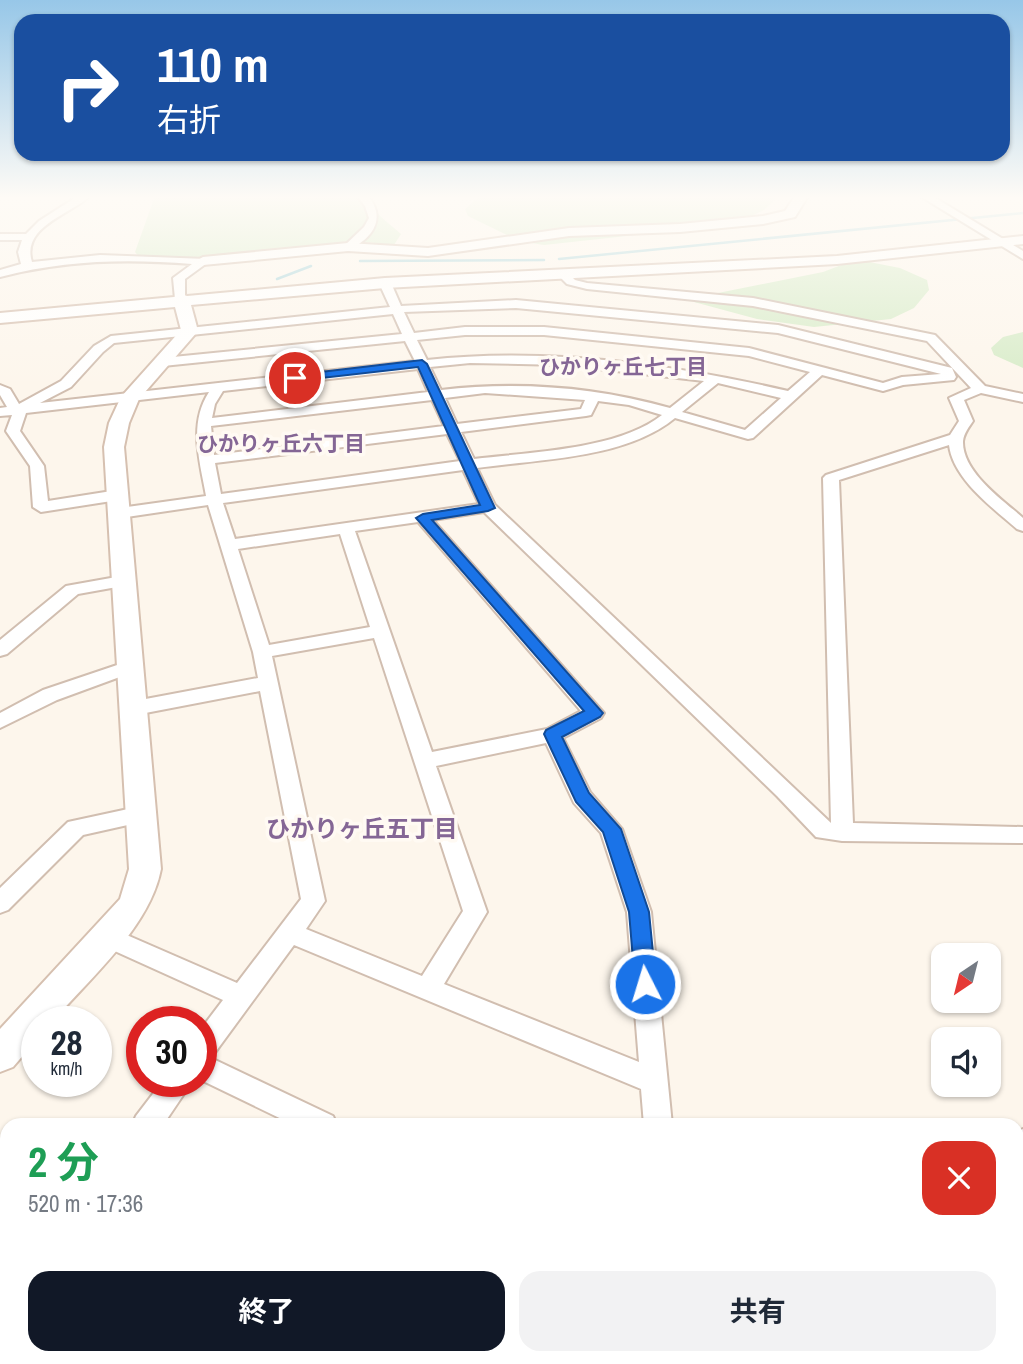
<!DOCTYPE html>
<html lang="ja">
<head>
<meta charset="utf-8">
<style>
  :root { --surface:#fff; --page:#f2f2f3; --text:#1f2937; --muted:#747a83; --accent:#111827 }
  body { margin:0; font-family:"Archivo Narrow","Noto Sans JP",sans-serif; background:var(--page); color:var(--text); height:100vh; display:flex; flex-direction:column; font-size:26px; white-space:nowrap }
  * { box-sizing:border-box; margin:0 }
  p { font-size:23px; color:var(--muted) }
  .icon { flex:none; width:38px; height:38px; fill:none; stroke:currentColor; stroke-width:2; stroke-linecap:round; stroke-linejoin:round }
  .map { position:relative; flex:1; overflow:hidden }
  .details { position:absolute; left:0px; top:1118px; width:1024px; height:247px; display:flex; flex-direction:column; background:var(--surface); border-radius:21px 21px 0 0; box-shadow:0 2px 5px #0004 }
  .details>* { flex:none }
  .hud { position:absolute; left:14px; top:14px; width:996px; height:147px; border-radius:21px; box-shadow:0 2px 5px #0004; background:#1a4fa0; color:#fff; overflow:hidden }
  .needle { width:46px; rotate:215deg }
  .fabs { position:absolute; left:931px; top:943px; display:grid; gap:14px }
  .fabs a { display:grid; place-items:center; width:70px; height:70px; border-radius:14px; background:var(--surface); box-shadow:0 2px 5px #0004; font-size:35px }
  .speed { position:absolute; left:21px; top:1006px; display:flex; gap:14px; font-size:35px; font-weight:700; text-align:center }
  .speed>* { display:grid; place-content:center; width:91px; height:91px; border-radius:50%; background:var(--surface); box-shadow:0 2px 5px #0004; line-height:1 }
  .speed small { font-size:18px; font-weight:400 }
  .speed .limit { border:10px solid #d22; background:#fff; color:#111 }
  .pin { position:absolute; display:grid; place-items:center; width:60px; height:60px; color:#fff; margin:-30px; border:4px solid #fff; border-radius:50%; box-shadow:0 2px 7px #0007 }
  .me { position:absolute; width:77px; margin:-38px; rotate:355deg; stroke-linejoin:round; filter:drop-shadow(0 0 5px #0008) }
  .turn { display:flex; align-items:center; gap:24px; height:147px; padding:0 28px; font-size:32px }
  .turn .icon { width:91px; height:91px; stroke-width:2.5 }
  .turn b { display:block; font-size:49px; line-height:60px }
  .round { display:grid; place-items:center; flex:none; width:74px; height:74px; border-radius:21px; background:var(--page) }
  .head { display:flex; align-items:center; justify-content:space-between; height:119px; padding:0 28px }
  h1 { font-size:42px; font-weight:700; line-height:52px; color:#1e9e55 }
  .primary-button { display:flex; gap:14px; margin-top:auto; padding:14px 28px }
  .primary-button a { flex:1; height:80px; border-radius:21px; background:var(--accent); color:#fff; font-size:28px; font-weight:700; line-height:80px; text-align:center }
  .primary-button a+a { background:var(--page); color:var(--text) }
  .map>svg:first-child { display:block }
  .green { fill:#d8ecc9 }
  .lines { fill:none; stroke-linecap:round; stroke-linejoin:round }
  .stream { stroke:#a5d3da; stroke-width:2.5 }
  .street-casing { stroke:#d1beb0; stroke-width:4 }
  .secondary-casing { stroke:#d6c0b0; stroke-width:4 }
  .street { fill:#fff; fill-rule:evenodd }
  .secondary { fill:#fff; fill-rule:evenodd }
  .route { fill:#1a73e8; stroke:#114b97; stroke-width:2 }
  .labels { text-anchor:middle; dominant-baseline:central; stroke-width:7; stroke-linejoin:round; paint-order:stroke }
  .far-neighbourhood-label { font-size:21px; font-weight:bold; fill:#846695; stroke:#fffaf3 }
  .neighbourhood-label { font-size:24px; font-weight:bold; fill:#846695; stroke:#fffaf3 }
</style>
</head>
<body>
<div class="map">
<svg width="1023" height="1364" viewBox="0 0 1023 1364">
  <rect width="100%" height="100%" fill="#fdf6ec"/>
  <!-- green -->
  <path class="green" d="M155,196H366C375,214 386,221 401,234L392,248L376,243L351,241L189,261L140,258L135,252Z
    M480,196H779L764,210L747,218L682,230L544,245L519,241L468,216L465,209Z
    M864,261L900,268L927,280L929,290L914,308L891,319L814,327L757,319L694,302L703,296L823,272L844,264Z
    M1023,332V368L994,355L991,348L1003,337Z
    M1023,1192V1364H973V1358H1017V1199Z"/>
  <g class="lines">
    <!-- stream -->
    <path class="stream" d="M559,259L1023,213
      M360,261L544,260
      M277,279L311,266"/>
    <!-- street casing -->
    <g class="street-casing">
      <path id="street" d="M78,196H90C69,215 21,227 32,262L100,255L207,259V263L185,279V301L175,299L173,278L192,264C125,259 66,260 0,277V270L21,264L18,252L22,240H0V234H26L39,221Z
        M357,196H368C387,219 372,239 348,250L343,247L364,227L369,218L365,206Z
        M920,196H932L1023,251V259Z
        M559,272H567L575,280L587,283L753,298L935,335L985,386L1023,394V402L981,393L964,400L973,421C969,427 964,433 963,441C962,472 1002,499 1023,518V531L1017,529C993,508 953,479 949,445L839,480L853,823L1023,827V843L842,841L816,837L777,796L484,512L433,520L604,713L601,718L563,738L590,792L622,829L651,912L672,1125H644L641,1089L294,945L211,1058L333,1116L337,1125H294L201,1080V1029L223,1000L97,943L94,936L97,929L106,926L237,983L301,899L260,691L135,715L128,713L125,708L128,703L135,701L258,678L253,652L208,505L120,518L112,513L120,508L206,496C200,462 188,424 209,392L26,413L20,431L44,466L48,501L118,490L126,495L118,500L41,512L33,507L30,466L6,431L12,415L0,416V408L7,407L0,395V385L10,389L19,404L61,381L94,346L111,336L390,307L379,283L385,280L391,283L401,306L516,300L778,325L952,368L956,377L954,380L903,385L883,391L822,375L753,438L748,439L675,418C625,459 540,459 477,468L495,505L831,823L823,478L826,475L950,435L959,421L949,398L971,388L927,341L753,306L587,289L567,284L557,274ZM516,308L778,333L941,374L902,377L883,383L749,348L544,327H465L414,333L404,312ZM393,314L402,334L163,358L157,362L163,366L405,341L415,361L40,403L71,387L103,352L114,343ZM465,335H544L749,356L810,372L788,391C672,364 546,347 427,360L417,340ZM470,363L563,365L704,381L670,408C596,387 518,381 441,390L430,367ZM418,369L428,392L212,418L215,404L223,391ZM718,383L781,398L745,430L682,412ZM485,393L585,400L581,409L457,424L445,398ZM432,400L444,426L214,455L211,426ZM598,401L629,405L662,415C618,450 529,452 474,459L461,432L586,416L591,415ZM447,434L460,461L221,494L215,463ZM463,470L479,504L235,539L223,503ZM418,522L581,711L547,729L432,752L355,531ZM340,534L370,627L269,645L238,549ZM374,638L463,911L422,976L306,929L325,901L272,656ZM546,743L574,803L601,833L627,912L639,1062L444,984L487,912L436,766Z
        M122,576L128,577L131,581L128,585L78,594L7,654L0,656V640L66,586Z
        M129,661L136,663L138,667L136,671L57,700L0,728V713L43,690Z
        M142,806L150,808L153,814L150,820L83,835L8,910L0,913V888L68,822Z
        M162,1082H192L163,1125H132L136,1116Z
        M1023,1129V1172L1017,1174V1132Z
        M7,1295V1334L0,1337V1298Z
        M293,1358H334L336,1364H295Z
        M643,1358H675V1364H643Z
        M906,1358H938L936,1364H904Z"/>
    </g>
    <!-- secondary casing -->
    <g class="secondary-casing">
      <path id="secondary" d="M795,196H808L795,217L763,224L680,232L569,236L428,256L348,251L203,265L196,261L203,257L348,243L428,248L569,228L680,224L763,216L785,211Z
        M1023,236V244L837,264L385,288L191,305L198,331L139,399L129,423L124,447L161,869C150,927 90,978 52,1022H37V1039L13,1067L0,1072V1029L120,899L129,869L104,447L109,423L121,397L181,330L175,307L0,323V313L174,297L181,294L187,296L385,278L837,256Z"/>
    </g>
    <!-- street -->
    <use href="#street" class="street"/>
    <!-- secondary -->
    <use href="#secondary" class="secondary"/>
  </g>
  <!-- sky -->
  <linearGradient id="sky" x2="0" y2="1"><stop stop-color="#97c7e8"/><stop offset="0.51" stop-color="#fefbf6"/><stop offset="1" stop-color="#fefbf6" stop-opacity="0"/></linearGradient>
  <rect width="1023" height="387" fill="url(#sky)"/>
  <!-- route -->
  <path class="route" d="M422,360L427,364L495,508L488,511L432,520L603,713L600,717L562,737L589,793L621,829L649,912L656,984L653,991L645,993L638,991L635,984L629,912L603,832L576,802L544,734L546,730L584,711L416,518L423,514L480,505L418,367L295,381L289,378L295,375Z"/>
  <g class="labels">
    <!-- far-neighbourhood labels -->
    <g class="far-neighbourhood-label">
      <text x="623" y="366">ひかりヶ丘七丁目</text>
      <text x="281" y="443">ひかりヶ丘六丁目</text>
    </g>
    <!-- neighbourhood labels -->
    <g class="neighbourhood-label">
      <text x="362" y="828">ひかりヶ丘五丁目</text>
    </g>
  </g>
</svg>
<div class="fabs">
<a><svg class="needle" viewBox="-14 -14 28 28"><path d="M0-13l5 13h-10z" fill="#e53935"/><path d="M0 13l5-13h-10z" fill="#747a83"/></svg></a>
<a><svg class="icon" aria-label="sound" viewBox="0 0 24 24"><path d="M4 9h4l5-4v14l-5-4H4zM17 9q2 3 0 6"/></svg></a>
</div>
<div class="speed"><div>28<small>km/h</small></div><div class="limit">30</div></div>
<div class="pin" style="left:295px;top:378px;background:#d93025"><svg class="icon" aria-label="arrive" viewBox="0 0 24 24"><path d="M6 21V4h12l-3 4 3 4H6"/></svg></div>
<svg class="me" style="left:645px;top:984px" viewBox="-20 -20 40 40"><circle r="17" fill="#1a73e8" stroke="#fff" stroke-width="3"/><path d="M0-11L8 9 0 5-8 9z" fill="#fff"/></svg>
<div class="hud">
<div class="turn"><svg class="icon" aria-label="right" viewBox="0 0 24 24"><path d="M7 20v-9h11M14 6l5 5-5 5"/></svg><div><b>110 m</b>右折</div></div>
</div>
<section class="details">
<div class="head"><div><h1>2 分</h1><p>520 m · 17:36</p></div><a class="round" style="background:#d93025;color:#fff"><svg class="icon" aria-label="close" viewBox="0 0 24 24"><path d="M6 6l12 12M18 6L6 18"/></svg></a></div>
<div class="primary-button"><a>終了</a><a>共有</a></div>
</section>
</div>
</body>
</html>
